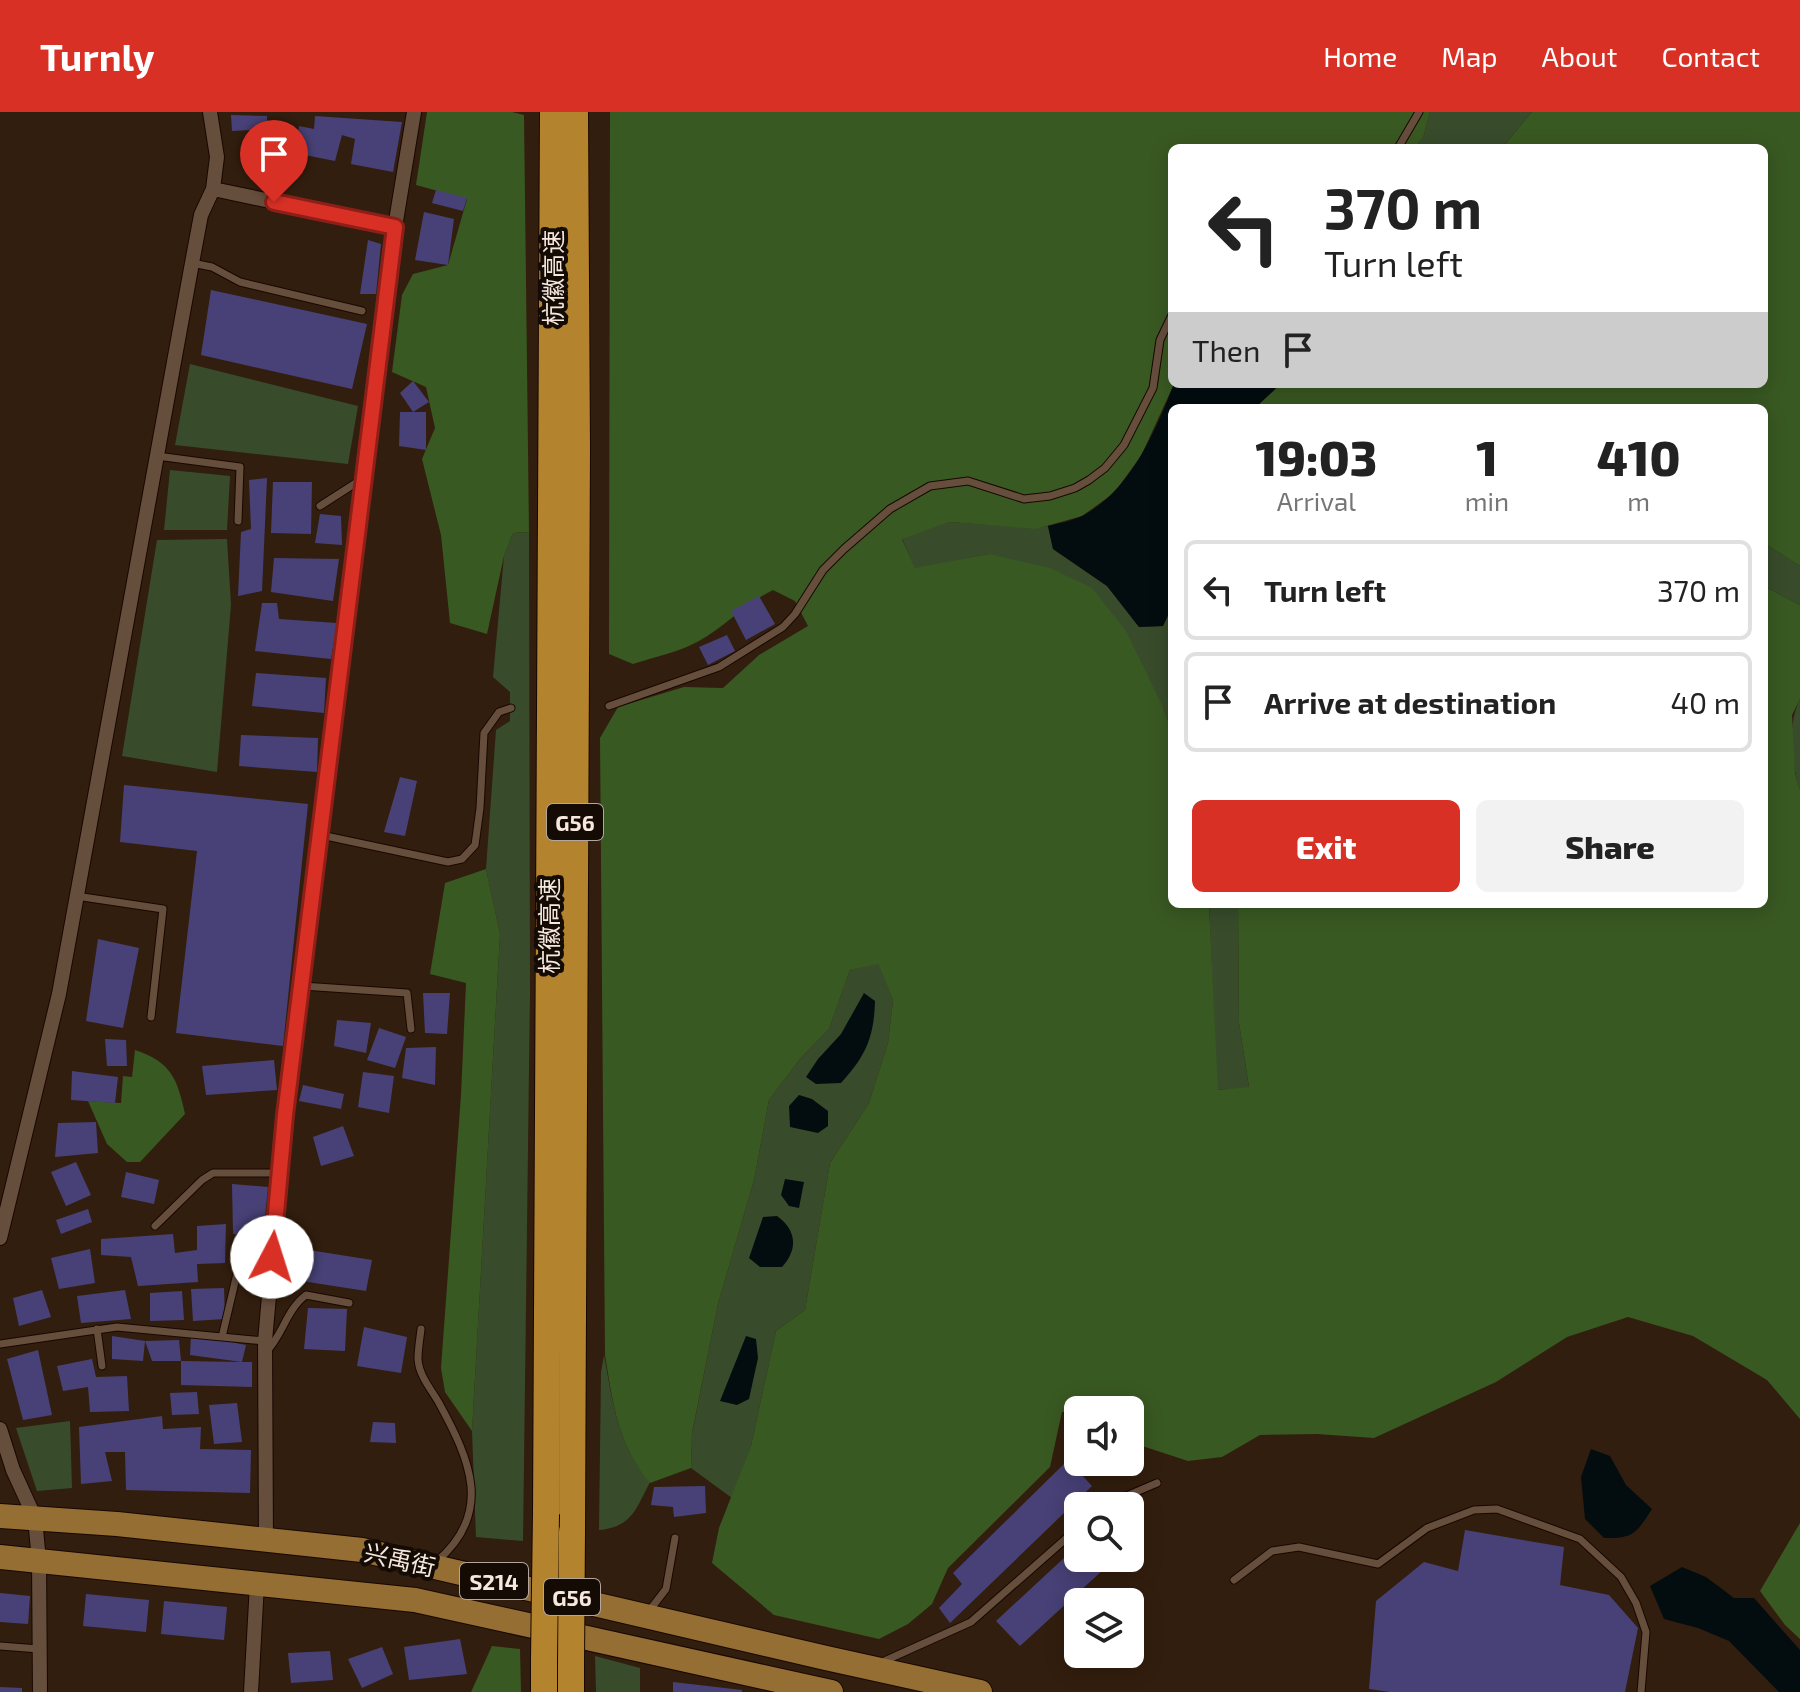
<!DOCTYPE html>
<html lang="en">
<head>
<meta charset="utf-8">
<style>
  :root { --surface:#fff; --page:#f2f2f2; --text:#222; --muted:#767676; --line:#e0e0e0; --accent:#d93025 }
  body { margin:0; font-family:"Exo 2","Noto Sans SC",sans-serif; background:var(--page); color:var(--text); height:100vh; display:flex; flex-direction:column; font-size:30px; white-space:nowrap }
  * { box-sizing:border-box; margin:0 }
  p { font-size:26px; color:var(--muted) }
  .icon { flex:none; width:44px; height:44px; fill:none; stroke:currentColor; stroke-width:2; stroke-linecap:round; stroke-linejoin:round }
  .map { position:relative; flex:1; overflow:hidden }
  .drawer { position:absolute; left:1168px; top:292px; width:600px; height:504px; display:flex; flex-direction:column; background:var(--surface); border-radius:12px; box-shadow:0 4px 20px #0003 }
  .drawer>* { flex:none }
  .guide { position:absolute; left:1168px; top:32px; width:600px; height:244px; border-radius:12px; box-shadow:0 4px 20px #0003; background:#fff; color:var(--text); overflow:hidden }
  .controls { position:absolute; left:1064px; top:1284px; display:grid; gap:16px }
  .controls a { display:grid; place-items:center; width:80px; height:80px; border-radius:12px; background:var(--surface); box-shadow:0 4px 20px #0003; font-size:40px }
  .pin { position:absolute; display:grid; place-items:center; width:68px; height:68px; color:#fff; margin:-82px -34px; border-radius:50% 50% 50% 0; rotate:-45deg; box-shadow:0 0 8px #0007 }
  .pin .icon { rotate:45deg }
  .me { position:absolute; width:88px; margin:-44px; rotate:5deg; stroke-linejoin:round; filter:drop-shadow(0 0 6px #0008) }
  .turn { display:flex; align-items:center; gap:28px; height:168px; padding:0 24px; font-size:36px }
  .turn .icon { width:104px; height:104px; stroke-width:2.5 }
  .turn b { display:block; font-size:56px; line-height:68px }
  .then { display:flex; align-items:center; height:76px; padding:0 24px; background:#0003; gap:16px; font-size:30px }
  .eta { display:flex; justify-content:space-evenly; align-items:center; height:136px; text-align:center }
  .eta b { font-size:48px; font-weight:800; line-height:56px }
  .primary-button { display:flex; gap:16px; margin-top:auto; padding:16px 24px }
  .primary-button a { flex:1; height:92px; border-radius:12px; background:var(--accent); color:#fff; font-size:32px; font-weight:800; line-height:92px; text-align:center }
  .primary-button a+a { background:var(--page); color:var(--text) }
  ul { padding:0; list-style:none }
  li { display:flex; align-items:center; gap:24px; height:100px; margin:0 16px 12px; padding:0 8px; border:4px solid var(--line); border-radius:12px }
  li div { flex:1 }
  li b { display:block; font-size:30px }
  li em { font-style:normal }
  header { display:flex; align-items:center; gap:48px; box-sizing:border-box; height:112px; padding:0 40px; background:var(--accent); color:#fff }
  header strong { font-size:38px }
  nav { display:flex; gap:44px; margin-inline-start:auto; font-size:28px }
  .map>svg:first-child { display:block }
  .green { fill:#384c2b }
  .forest { fill:#395922 }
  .water { fill:#030d10 }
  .building { fill:#484177 }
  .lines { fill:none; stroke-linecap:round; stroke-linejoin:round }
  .service-casing { stroke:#190700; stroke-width:9 }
  .minor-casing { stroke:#190700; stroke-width:16 }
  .primary-casing { stroke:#190700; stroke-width:26 }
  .motorway-casing { stroke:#190700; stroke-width:28 }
  .service { stroke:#664e3d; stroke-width:7 }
  .minor { stroke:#664e3d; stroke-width:14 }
  .primary { stroke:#956e34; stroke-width:24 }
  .motorway { stroke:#b4832e; stroke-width:26 }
  .motorway-bridge-casing { stroke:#190700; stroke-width:28; stroke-linecap:butt }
  .motorway-bridge { stroke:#b4832e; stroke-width:26 }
  .route-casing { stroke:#8d1f18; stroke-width:20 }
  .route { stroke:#d93025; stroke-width:14 }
  .labels { text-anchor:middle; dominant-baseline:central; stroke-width:8; stroke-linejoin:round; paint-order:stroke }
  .shield { fill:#140b05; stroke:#b2a69d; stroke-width:2 }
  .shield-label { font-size:22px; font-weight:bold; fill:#f6e8de }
  .street-label { font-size:24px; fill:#f6e8de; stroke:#140b05 }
</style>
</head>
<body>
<header>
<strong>Turnly</strong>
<nav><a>Home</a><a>Map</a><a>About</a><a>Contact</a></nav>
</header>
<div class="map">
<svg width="1800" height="1580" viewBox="0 0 1800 1580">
  <rect width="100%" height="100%" fill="#321e0e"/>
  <!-- green -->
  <path class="green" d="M1430,0H1532L1502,36H1414L1423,26Z
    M190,252L358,294L348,352L175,333Z
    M170,358L230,364L227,418H164Z
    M950,410L1036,416L1048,414L1053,437L1107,474L1139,515L1163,514L1172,495V620L1163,595L989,442L915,457L902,426Z
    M529,420L530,879L523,1429L476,1425L472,1319L500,822L486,757L496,618L510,609V580L493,565L504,444L513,421Z
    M227,427L231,493L217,660L122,644L157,428Z
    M1764,431L1800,454V493L1764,474Z
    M1800,587V678C1791,650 1787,613 1800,587Z
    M1209,792H1238L1239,911L1249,976L1217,978Z
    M878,851L893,888L888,931L869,991L830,1051L805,1198L776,1219L751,1334L732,1386L691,1356L692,1322L718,1192L754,1068L769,988L800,947L829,917L850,858Z
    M604,1243C613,1290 617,1333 650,1370C636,1397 632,1415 599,1418L601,1260Z
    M70,1309L72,1376L37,1379L16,1316Z
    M595,1544L640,1556V1580H596Z"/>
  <!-- forest -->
  <path class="forest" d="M427,0H512L524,3L529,420L513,421L504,444L487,522L450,511L441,423L422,347L435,316L426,275L392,260L402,183L413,162L448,153L467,87L416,73Z
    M610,0H1430L1423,26L1414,36H1172V272H1174L1141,344L1114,381L1082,404L1036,417L950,410L902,427L915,456L989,442L1050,456L1092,476L1126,519L1163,595L1172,620V792H1209L1218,978L1249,975L1239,911L1238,792H1764V474L1800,493V587L1792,603L1795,661L1800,678V1307L1767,1268L1693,1224L1628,1205L1567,1225L1496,1270L1374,1326L1317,1322L1260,1323L1222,1345L1188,1349L1130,1330V1298L1062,1300L1050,1355L948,1456L932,1492L908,1512L879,1527L774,1503L712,1451L719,1416L751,1334L776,1219L805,1198L830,1051L869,991L888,931L893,888L878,852L850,858L829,917L800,947L769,988L754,1068L718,1192L692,1321L691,1356L650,1371C617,1332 613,1291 605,1243L600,626L618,595L684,575L723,576L759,543L808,514L795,489L773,478C746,491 726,514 699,529C680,540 654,545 633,552L609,542Z
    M1532,0H1800V454L1764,431V296H1255L1281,272H1764V36H1502Z
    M486,757L500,822L472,1319L445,1280L441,1256L461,983L466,871L430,862L445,771Z
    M135,938C171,950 177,966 185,1002L140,1050H127L107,1032L88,989L121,991L123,964L132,965Z
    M1800,1411V1527L1785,1513L1760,1479Z
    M492,1534L520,1537L521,1580H471Z"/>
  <!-- water -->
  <path class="water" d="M1174,272H1274L1275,277L1255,296H1172V495L1163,514L1139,515L1107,474L1053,437L1048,414C1059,411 1073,409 1084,403C1131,377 1155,320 1174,272Z
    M864,881L875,889C874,925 866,944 841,971L816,972L806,965L818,947L841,922Z
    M799,983L812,987L828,999V1014L818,1021L790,1015L789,994Z
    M785,1067L804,1070L799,1096L789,1094L781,1083Z
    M777,1104C797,1118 798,1138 782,1155H760L749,1146L763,1105Z
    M746,1224L756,1227L758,1246L749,1287L737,1293L720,1289Z
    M1591,1337L1610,1344L1626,1373L1652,1397C1637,1420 1634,1427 1604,1426L1585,1407L1581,1365Z
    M1682,1455L1706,1465L1734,1486H1754L1800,1538V1580H1779L1729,1529L1698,1516L1664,1507L1650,1474Z"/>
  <!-- building -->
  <path class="building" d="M231,3L267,4V17L232,19Z
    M315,4L402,10L393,60L351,52L355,27L342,23L335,49L295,41L299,14L314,17Z
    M436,78L467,86L463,99L432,91Z
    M424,100L454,107L448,153L415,148Z
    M368,128L381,132L376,182H360Z
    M211,178L367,212L352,277L201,243Z
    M413,269L429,290L413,300L400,281Z
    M400,300H426V338L399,334Z
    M267,366L262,479L238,484L241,420L251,417L249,368Z
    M273,370H312L311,422L271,421Z
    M320,402L341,404L342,433L315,431Z
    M274,446L339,447L333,489L271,480Z
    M759,484L775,512L746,528L731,499Z
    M262,491H277L279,507L337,511L331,547L255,539Z
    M727,523L735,539L708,553L699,535Z
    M256,561L326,566L324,601L252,594Z
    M241,623L318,626L317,660L239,654Z
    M400,665L417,669L405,724L384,720Z
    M124,673L308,692L283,934L176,921L197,739L120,730Z
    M98,827L139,836L123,916L86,909Z
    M423,881H450L447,922L425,921Z
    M337,908L371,911L366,941L334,934Z
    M379,916L406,925L395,956L367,948Z
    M105,927L126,928L127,954H107Z
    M436,935L435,973L402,966L406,936Z
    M274,948L277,978L206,983L202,954Z
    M72,959L118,965L115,991L71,988Z
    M363,960L394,964L389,1001L358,995Z
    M303,973L344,982L341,997L299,989Z
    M96,1010L98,1041L55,1045L58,1011Z
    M343,1014L354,1044L321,1054L313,1025Z
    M76,1050L91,1083L66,1094L51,1060Z
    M126,1060L159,1068L154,1092L121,1085Z
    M232,1072L268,1075L263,1126L233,1122Z
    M88,1097L92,1110L61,1122L56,1108Z
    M226,1112L225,1151L197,1152L198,1170L138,1174L131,1145L101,1143V1127L173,1122L175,1141L197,1138V1114Z
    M290,1135L372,1148L366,1179L289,1167Z
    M90,1137L95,1171L59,1177L51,1146Z
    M224,1176L225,1207L193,1209L191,1177Z
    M42,1178L51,1205L19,1214L13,1186Z
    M125,1178L131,1207L81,1211L77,1184Z
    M182,1179L184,1208L150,1209V1181Z
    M308,1196L347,1197L345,1239L304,1237Z
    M364,1215L407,1225L401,1261L357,1254Z
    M191,1222L246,1233L242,1250H252V1275L181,1273V1249H152L145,1229L179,1228L181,1249L242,1250L190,1243Z
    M112,1224L145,1229L143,1249L112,1247Z
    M38,1238L52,1303L23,1308L7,1247Z
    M92,1247L96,1265L127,1264L129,1299L90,1300L88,1275L63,1279L57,1254Z
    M197,1280L199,1302L172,1303L170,1281Z
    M237,1291L242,1330L214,1332L209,1293Z
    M162,1304L163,1317L201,1315L200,1337L251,1338L250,1381L126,1378L125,1340H105L112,1369L81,1372L79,1315Z
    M373,1310L395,1311L396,1331L370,1330Z
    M1068,1348L1092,1374L950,1511L939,1496L962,1472L953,1461Z
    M705,1374L706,1401L674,1405L673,1395L651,1393L654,1375Z
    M1465,1418L1564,1435L1560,1473L1609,1483L1638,1516L1625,1580H1390L1369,1577L1376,1489L1424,1450L1458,1459Z
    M1078,1433V1446H1116L1020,1534L996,1509Z
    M0,1481L30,1484L28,1512L0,1510Z
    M86,1482L149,1488L146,1520L83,1514Z
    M164,1489L227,1495L224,1528L161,1522Z
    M460,1527L467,1562L409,1568L404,1535Z
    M382,1535L393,1562L362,1576L348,1547Z
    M330,1539L333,1568L291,1571L288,1541Z
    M673,1570L742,1578V1580H673Z
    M0,1575L22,1576V1580H0Z"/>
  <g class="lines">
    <!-- service casing -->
    <g class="service-casing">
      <path id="service" d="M1398,36L1419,0
        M192,151L212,155L240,170L362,199
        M157,344L240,355L238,409
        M320,394L362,367
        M609,594L719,555L783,515L795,502L823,458L844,437L890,397L930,374L968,369L1024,387L1050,384L1075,376L1089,368L1105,356L1124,333L1153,276L1160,228L1172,203
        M321,723L448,750L462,747L475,733L480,696L484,621L499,600L511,596
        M76,784L163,797L151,905
        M302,874L407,881L411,917
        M155,1114L202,1068L213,1061H280
        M97,1217L102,1254
        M421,1217C420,1226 418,1237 418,1247C419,1264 431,1277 439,1291C470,1348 494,1401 436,1450
        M222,1225L240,1149
        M0,1232L117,1215L265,1229
        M266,1240C283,1223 286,1198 306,1183L349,1191
        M1103,1394L1157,1371
        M1234,1468L1272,1439L1299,1435L1378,1452L1427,1416L1474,1398L1497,1397L1580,1427L1621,1465L1636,1491L1646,1520L1641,1580
        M649,1499L666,1477L675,1426
        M0,1534L39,1537
        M880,1551L971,1510L1078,1416"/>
    </g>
    <!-- minor casing -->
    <g class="minor-casing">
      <path id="minor" d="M213,77L395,115
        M0,1126L59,882L192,151L201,103L213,77L217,45L210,0
        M0,1317L13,1358L35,1406L39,1449L40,1580
        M266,1428L265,1229L285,1003L395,115L414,0
        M251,1580L257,1472"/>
    </g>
    <!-- primary casing -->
    <g class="primary-casing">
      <path id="primary" d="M0,1404L117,1412L362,1438L826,1546L980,1580
        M0,1445L415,1488L831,1580"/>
    </g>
    <!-- motorway casing -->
    <g class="motorway-casing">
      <path id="motorway" d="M546,1402L553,0
        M572,1420L577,337L575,0
        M544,1547V1580
        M571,1580V1551"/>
    </g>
    <!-- service -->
    <use href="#service" class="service"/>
    <!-- minor -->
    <use href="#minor" class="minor"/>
    <!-- primary -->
    <use href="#primary" class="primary"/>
    <!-- motorway -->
    <use href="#motorway" class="motorway"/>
    <!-- motorway-bridge casing -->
    <g class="motorway-bridge-casing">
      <path id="motorway-bridge" d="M544,1547L546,1402
        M571,1551L572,1420"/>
    </g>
    <!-- motorway-bridge -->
    <use href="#motorway-bridge" class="motorway-bridge"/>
  </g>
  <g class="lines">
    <!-- route casing -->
    <g class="route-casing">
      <path id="route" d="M272,1145L285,1003L395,115L274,90"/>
    </g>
    <!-- route -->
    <use href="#route" class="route"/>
  </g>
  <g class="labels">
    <!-- shield labels -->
    <g class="shield">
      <rect x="547" y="692" width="56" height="36" rx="6"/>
      <rect x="460" y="1451" width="68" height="36" rx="6"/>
      <rect x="544" y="1467" width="56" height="36" rx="6"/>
    </g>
    <g class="shield-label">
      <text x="575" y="710">G56</text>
      <text x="494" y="1469">S214</text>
      <text x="572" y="1485">G56</text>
    </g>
    <!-- street labels -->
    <g class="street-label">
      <text transform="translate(552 166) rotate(-90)">杭徽高速</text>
      <text transform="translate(548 814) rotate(-90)">杭徽高速</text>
      <text transform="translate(400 1447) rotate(13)">兴禹街</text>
    </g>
  </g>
</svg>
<div class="controls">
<a><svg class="icon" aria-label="sound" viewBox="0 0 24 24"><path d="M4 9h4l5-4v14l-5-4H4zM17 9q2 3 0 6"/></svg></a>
<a><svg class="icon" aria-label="search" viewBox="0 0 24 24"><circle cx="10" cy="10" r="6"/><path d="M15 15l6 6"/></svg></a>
<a><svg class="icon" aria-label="layers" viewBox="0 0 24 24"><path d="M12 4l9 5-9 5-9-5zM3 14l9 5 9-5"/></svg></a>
</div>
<div class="pin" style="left:274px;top:90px;background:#d93025"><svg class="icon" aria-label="arrive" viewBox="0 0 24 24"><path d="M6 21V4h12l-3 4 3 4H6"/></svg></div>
<svg class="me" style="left:272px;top:1145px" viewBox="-20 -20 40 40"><circle r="19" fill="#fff"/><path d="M0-13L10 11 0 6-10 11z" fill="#d93025"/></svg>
<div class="guide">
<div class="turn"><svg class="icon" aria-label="left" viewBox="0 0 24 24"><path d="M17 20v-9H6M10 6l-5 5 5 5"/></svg><div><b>370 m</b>Turn left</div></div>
<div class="then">Then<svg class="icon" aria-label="arrive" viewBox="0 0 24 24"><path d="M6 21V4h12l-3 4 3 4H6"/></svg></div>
</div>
<section class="drawer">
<div class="eta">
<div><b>19:03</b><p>Arrival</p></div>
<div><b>1</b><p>min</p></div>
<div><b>410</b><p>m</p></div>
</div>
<ul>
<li><svg class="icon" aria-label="left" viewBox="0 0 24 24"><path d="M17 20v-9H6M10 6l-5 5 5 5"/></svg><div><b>Turn left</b></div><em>370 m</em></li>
<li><svg class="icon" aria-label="arrive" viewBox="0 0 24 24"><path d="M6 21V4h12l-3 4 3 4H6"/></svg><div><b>Arrive at destination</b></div><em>40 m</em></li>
</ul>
<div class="primary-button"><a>Exit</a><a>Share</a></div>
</section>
</div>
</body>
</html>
